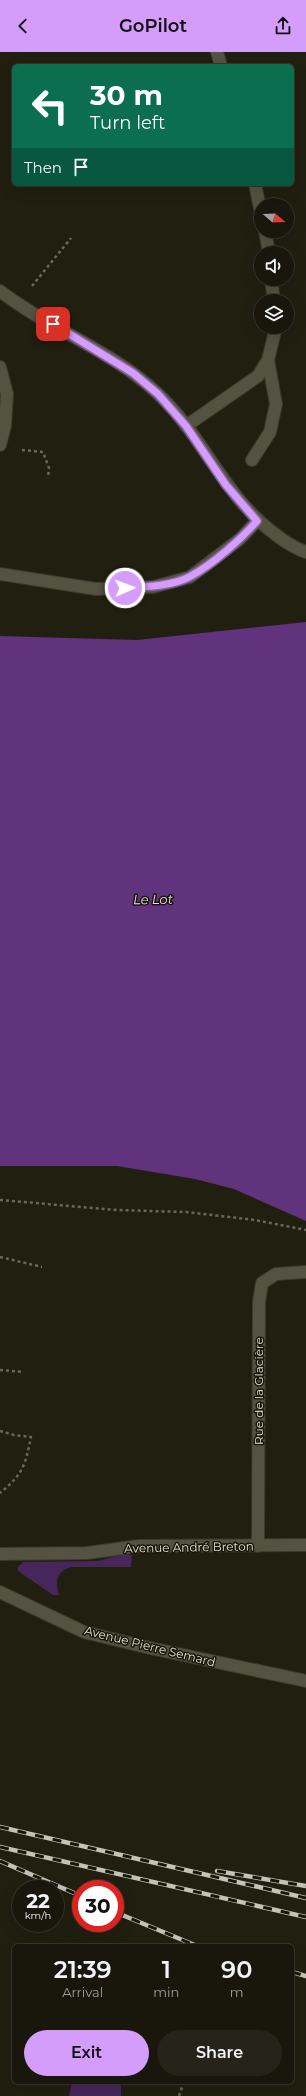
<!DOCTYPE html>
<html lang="en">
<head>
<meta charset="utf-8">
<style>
  :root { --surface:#19170c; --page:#26241a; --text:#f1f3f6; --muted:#9f9f9d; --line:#37362d; --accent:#d49cfb }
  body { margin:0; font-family:Montserrat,sans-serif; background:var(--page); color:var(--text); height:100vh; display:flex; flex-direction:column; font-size:15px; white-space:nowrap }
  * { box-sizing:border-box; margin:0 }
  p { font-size:13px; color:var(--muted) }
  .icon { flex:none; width:22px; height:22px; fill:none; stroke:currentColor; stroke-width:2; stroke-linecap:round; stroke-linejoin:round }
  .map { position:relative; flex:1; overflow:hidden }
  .details { position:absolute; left:12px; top:1892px; width:282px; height:140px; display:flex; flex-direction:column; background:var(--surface); border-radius:6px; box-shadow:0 4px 16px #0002,0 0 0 1px var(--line) }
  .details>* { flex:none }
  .banner { position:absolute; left:12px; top:12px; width:282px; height:122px; border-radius:6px; box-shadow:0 4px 16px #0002,0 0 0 1px var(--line); background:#0b6e4f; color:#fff; overflow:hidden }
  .needle { width:26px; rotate:109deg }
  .tools { position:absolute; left:254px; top:146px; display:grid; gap:8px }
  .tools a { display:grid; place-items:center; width:40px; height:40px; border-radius:50%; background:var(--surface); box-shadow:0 4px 16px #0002,0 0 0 1px var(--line); font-size:20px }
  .speed { position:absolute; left:12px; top:1828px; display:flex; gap:8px; font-size:20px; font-weight:700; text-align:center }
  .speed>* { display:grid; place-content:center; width:52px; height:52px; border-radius:50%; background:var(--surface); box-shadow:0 4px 16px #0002,0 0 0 1px var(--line); line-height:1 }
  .speed small { font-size:10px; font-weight:400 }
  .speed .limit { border:6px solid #d22; background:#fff; color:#111 }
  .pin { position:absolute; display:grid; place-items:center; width:34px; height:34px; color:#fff; margin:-17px; border-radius:8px; box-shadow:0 2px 6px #0006 }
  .me { position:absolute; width:44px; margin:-22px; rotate:88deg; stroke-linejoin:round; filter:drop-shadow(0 0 3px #0008) }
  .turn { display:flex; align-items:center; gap:14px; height:84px; padding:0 12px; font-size:18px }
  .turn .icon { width:52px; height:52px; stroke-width:2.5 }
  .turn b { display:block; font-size:28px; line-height:34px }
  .then { display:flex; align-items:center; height:38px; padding:0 12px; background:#0003; gap:8px; font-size:15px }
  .eta { display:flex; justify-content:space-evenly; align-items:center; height:68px; text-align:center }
  .eta b { font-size:24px; font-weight:600; line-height:28px }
  .primary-button { display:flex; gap:8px; margin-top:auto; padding:8px 12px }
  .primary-button a { flex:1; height:46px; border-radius:24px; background:var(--accent); color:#111; font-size:16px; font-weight:600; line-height:46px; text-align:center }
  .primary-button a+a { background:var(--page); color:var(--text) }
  header { display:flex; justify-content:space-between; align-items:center; height:52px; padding:0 12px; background:var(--accent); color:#111; font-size:18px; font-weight:600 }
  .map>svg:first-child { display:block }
  .green { fill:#47275b }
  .forest { fill:#60337c }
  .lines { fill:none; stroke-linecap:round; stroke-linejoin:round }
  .service-casing { stroke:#3a392f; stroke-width:14 }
  .minor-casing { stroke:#3a392f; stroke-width:14 }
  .tertiary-casing { stroke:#3a392f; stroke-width:14 }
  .path { stroke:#69685b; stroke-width:2.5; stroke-dasharray:3 3; stroke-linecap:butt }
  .service { stroke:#545241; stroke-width:12 }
  .minor { stroke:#545241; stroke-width:12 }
  .tertiary { stroke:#545241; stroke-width:12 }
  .rail-casing { stroke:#c4c3b8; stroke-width:4.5 }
  .rail { stroke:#181607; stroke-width:3; stroke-dasharray:9; stroke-linecap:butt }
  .route-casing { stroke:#8a65a3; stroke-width:10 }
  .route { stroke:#d49cfb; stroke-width:7 }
  .labels { text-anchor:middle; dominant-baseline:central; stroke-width:3; stroke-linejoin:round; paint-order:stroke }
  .street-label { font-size:12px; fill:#e2e1d7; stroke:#181607 }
  .water-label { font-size:13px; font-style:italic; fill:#eadff4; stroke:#181607 }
</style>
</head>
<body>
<header><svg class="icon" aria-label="back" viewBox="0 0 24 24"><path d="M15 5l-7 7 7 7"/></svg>GoPilot<svg class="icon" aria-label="share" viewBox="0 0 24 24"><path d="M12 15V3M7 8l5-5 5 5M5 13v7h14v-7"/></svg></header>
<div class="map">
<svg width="306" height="2044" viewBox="0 0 306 2044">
  <rect width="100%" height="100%" fill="#211f10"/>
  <!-- green -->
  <path class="green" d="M120,1503H132L131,1515H71C56,1519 55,1531 59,1543H53L18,1519V1515L23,1510L98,1509Z
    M72,2030H121V2044H69Z"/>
  <!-- forest -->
  <path class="forest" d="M306,570V1169L234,1137L195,1127L117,1114H0V584L137,588Z"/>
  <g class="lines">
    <!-- service casing -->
    <g class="service-casing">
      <path id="service" d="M252,408L270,380L276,352L268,308"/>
    </g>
    <!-- minor casing -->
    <g class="minor-casing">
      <path id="minor" d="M217,0L221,14
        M255,132L261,161
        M265,179L269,201
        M271,227L274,249
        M0,315L7,342L5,374L0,393
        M186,374L258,324L268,308L276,275
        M0,522L96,537L153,535L190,525L240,487L257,469
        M258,1494L259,1250L262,1231L276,1222L306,1220
        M0,1502L87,1501L139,1494L306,1493"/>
    </g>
    <!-- tertiary casing -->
    <g class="tertiary-casing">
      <path id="tertiary" d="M0,239C49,277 111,298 157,341C203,383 224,445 275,482C285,490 294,496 306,500
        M0,1540L84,1580L150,1596L306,1629"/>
    </g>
    <!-- path -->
    <path class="path" d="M32,234L71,186
      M22,398L43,400L49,416L48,426
      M0,1148L116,1158L186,1160L255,1168L306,1178
      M0,1205L42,1215
      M0,1318L24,1320
      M0,1379L14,1383L31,1385C25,1414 23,1422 0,1441
      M179,2044L184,2030"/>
    <!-- service -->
    <use href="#service" class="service"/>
    <!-- minor -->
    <use href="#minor" class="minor"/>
    <!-- tertiary -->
    <use href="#tertiary" class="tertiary"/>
    <!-- rail casing -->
    <g class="rail-casing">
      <path id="rail" d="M0,1775L306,1846
        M0,1795L306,1865
        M0,1809L81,1844
        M217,1819L306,1834
        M115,1860L197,1894
        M292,1920L306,1924"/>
    </g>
    <!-- rail -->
    <use href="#rail" class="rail"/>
  </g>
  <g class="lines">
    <!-- route casing -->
    <g class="route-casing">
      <path id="route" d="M53,272L133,321L158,342L186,374L226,433L257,469C240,488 213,512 191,524C174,534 144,535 125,536"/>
    </g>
    <!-- route -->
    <use href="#route" class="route"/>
  </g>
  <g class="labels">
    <!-- street labels -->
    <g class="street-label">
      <text transform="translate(258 1339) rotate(-90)">Rue de la Glacière</text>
      <text transform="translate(189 1495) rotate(-1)">Avenue André Breton</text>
      <text transform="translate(150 1594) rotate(14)">Avenue Pierre Semard</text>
    </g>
    <!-- water labels -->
    <g class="water-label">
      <text transform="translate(153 847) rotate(-1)">Le Lot</text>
    </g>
  </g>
</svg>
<div class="tools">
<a><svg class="needle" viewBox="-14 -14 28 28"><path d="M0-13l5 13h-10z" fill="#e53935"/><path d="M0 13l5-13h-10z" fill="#9f9f9d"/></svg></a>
<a><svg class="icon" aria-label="sound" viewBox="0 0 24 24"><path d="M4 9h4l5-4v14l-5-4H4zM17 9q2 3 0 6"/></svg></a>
<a><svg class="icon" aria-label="layers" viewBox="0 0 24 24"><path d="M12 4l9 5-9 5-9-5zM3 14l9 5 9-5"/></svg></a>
</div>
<div class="speed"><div>22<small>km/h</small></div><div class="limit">30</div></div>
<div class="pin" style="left:53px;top:272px;background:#d93025"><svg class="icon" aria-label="arrive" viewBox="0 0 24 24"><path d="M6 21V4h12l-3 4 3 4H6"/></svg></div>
<svg class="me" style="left:125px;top:536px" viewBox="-20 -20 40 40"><circle r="17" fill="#d49cfb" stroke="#fff" stroke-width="3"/><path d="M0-11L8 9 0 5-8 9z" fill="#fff"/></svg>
<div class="banner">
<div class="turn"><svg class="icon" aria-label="left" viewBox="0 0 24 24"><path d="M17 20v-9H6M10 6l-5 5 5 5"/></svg><div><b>30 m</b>Turn left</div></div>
<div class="then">Then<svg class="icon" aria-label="arrive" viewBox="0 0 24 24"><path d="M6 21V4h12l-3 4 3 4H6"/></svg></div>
</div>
<section class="details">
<div class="eta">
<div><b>21:39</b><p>Arrival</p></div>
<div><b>1</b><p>min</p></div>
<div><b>90</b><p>m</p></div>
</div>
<div class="primary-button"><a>Exit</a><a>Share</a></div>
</section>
</div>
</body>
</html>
